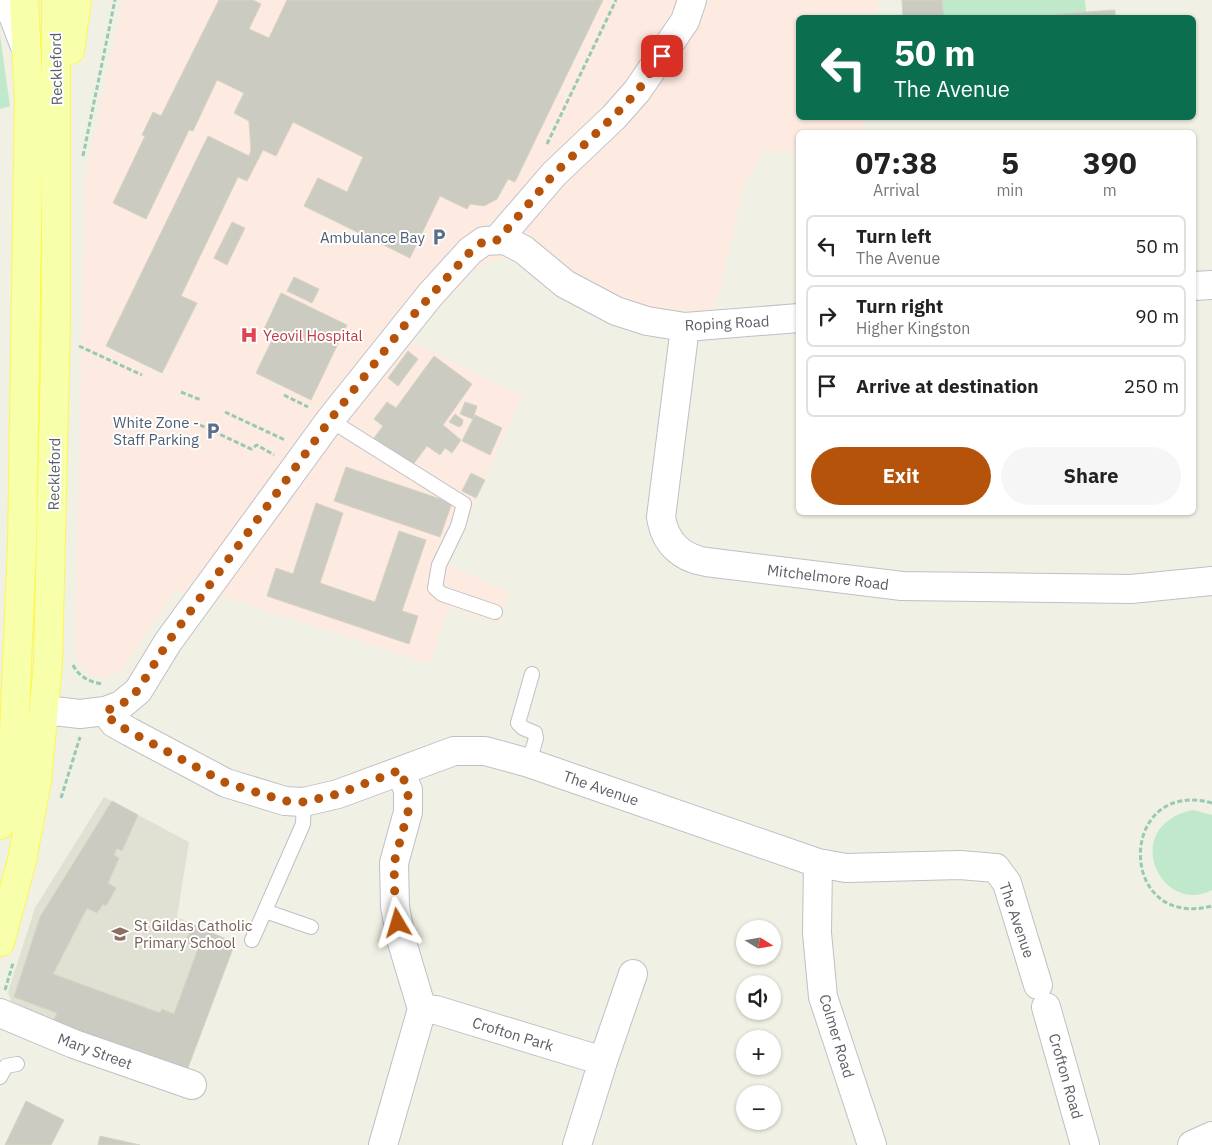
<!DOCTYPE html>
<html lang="en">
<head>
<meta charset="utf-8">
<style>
  :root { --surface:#fff; --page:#f6f6f6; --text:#222; --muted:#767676; --line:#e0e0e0; --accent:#b45309 }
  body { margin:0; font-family:"IBM Plex Sans",sans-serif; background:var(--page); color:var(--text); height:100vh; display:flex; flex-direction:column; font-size:19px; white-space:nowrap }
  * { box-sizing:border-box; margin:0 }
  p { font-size:16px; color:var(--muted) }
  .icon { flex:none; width:28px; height:28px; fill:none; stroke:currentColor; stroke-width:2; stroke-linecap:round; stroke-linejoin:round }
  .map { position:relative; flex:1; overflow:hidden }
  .drawer { position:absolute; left:796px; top:130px; width:400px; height:385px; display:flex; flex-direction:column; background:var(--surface); border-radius:8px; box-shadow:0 1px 4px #0004 }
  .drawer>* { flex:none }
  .hud { position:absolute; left:796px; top:15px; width:400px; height:105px; border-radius:8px; box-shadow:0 1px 4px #0004; background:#0b6e4f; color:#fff; overflow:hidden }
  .needle { width:32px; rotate:101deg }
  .fabs { position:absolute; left:736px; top:920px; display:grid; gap:10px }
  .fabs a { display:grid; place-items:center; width:45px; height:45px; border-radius:50%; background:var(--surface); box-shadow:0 1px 4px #0004; font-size:25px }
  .pin { position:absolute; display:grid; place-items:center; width:42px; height:42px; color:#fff; margin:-21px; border-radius:10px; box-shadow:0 2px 8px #0006 }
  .me { position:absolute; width:55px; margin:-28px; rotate:353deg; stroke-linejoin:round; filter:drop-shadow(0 0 4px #0008) }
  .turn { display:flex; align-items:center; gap:18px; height:105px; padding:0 15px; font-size:22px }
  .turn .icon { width:65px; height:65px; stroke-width:2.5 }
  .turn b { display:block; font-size:35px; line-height:42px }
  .eta { display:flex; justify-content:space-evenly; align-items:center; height:85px; text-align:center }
  .eta b { font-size:30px; font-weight:800; line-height:35px }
  .cta { display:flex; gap:10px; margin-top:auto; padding:10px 15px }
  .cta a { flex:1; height:58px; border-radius:30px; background:var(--accent); color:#fff; font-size:20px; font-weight:800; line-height:58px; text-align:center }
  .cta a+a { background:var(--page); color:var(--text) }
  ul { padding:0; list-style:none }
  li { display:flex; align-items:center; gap:15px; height:62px; margin:0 10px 8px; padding:0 5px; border:2px solid var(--line); border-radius:8px }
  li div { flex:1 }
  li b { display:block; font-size:19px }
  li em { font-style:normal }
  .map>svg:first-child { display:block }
  .education { fill:#e0e0d3 }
  .medical { fill:#fdeae0 }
  .green { fill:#bfe9ca }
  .building { fill:#cbcbc1; stroke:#d5d4c2 }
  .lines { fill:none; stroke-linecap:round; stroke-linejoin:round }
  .service-casing { stroke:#bec0c6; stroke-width:16 }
  .minor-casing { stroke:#bec0c6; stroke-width:30 }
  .tertiary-casing { stroke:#bec0c6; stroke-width:30 }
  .primary-casing { stroke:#fdf850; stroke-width:30 }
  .path { stroke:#97cab3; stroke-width:3; stroke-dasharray:5 2.5; stroke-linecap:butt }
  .service { stroke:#fff; stroke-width:14 }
  .minor { stroke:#fff; stroke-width:28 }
  .tertiary { stroke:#fff; stroke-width:28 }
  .primary { stroke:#f7ffaa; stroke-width:28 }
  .route { stroke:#b45309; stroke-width:9; stroke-dasharray:0 16.2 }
  .labels { text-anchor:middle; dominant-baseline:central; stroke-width:4; stroke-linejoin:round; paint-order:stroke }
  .street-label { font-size:15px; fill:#5c5e66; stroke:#fff }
  .service-label { font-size:15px; fill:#4e5e75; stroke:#fff; text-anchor:end }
  .health-label { font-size:15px; fill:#be3a42; stroke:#fff; text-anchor:start }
  .education-label { font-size:15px; fill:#785e54; stroke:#fff; text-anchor:start }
</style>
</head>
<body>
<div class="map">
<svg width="1212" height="1145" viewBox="0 0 1212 1145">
  <rect width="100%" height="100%" fill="#f0f0e4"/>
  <!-- education -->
  <path class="education" d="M104,797L189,842L177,917L235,943L186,1073L13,1007L8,992L35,908Z"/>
  <!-- medical -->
  <path class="medical" d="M123,0H878L876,17L799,18V118H864L862,132H799V153L764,150L745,181L719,294L696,340L629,330L546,289L513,260L500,258L480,265L410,341L522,396L447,565L510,592L500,624L448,607L430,664L220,595L182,593L177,589L121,671L105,678L91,677L75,657L85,178Z"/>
  <!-- green -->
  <path class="green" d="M942,0H1085L1086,12L1015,17H944Z
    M0,35L10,106L0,109Z
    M1193,810L1212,815V890C1161,917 1118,826 1193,810Z"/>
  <!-- building -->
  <path class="building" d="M219,0H253L261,4L249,29L269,38L287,0H603L515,182L508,179L497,199L484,206L470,204L467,209L440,196L410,258L304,206L318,178L347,192L363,157L293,122L276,156L263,150L247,181L238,177L181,296L197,303L162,373L106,346L208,136L249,156L251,150L249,121L234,113L244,93L217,80L193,131L189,130L146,219L113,203L145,136L142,135L153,112L161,116Z
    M902,0H942L944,18H903Z
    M1115,10V18H1015L1086,12Z
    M232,222L245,228L227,265L214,258Z
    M294,277L319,289L312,303L287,291Z
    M281,293L347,325L311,400L256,373L274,336L263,331Z
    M408,351L418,359L398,386L388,378Z
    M434,356L472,384L443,425L461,440L452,453L445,448L440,455L427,446L412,466L374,438L383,426L374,419L387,402L396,408Z
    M465,402L477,406L473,419L460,414Z
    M455,414L463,420L462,425L459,427L449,422Z
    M475,415L502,428L490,455L462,441Z
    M346,467L452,503L440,537L334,501Z
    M471,473L485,480L476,498L462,491Z
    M316,503L343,513L320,583L375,602L399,531L426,540L402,611L418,616L409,644L267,596L276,568L293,574Z
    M112,801L138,815L122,851L117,848L114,855L119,858L108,883L116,888L106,906L103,904L97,913L87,908L53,974L160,1013L162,1009L174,1014L198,949L185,941L194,925L235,943L186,1073L53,1022L57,1013L14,997L40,917Z
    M26,1101L64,1120L51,1145H5Z
    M100,1136L140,1145H98Z"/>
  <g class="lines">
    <!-- service casing -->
    <g class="service-casing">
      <path id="service" d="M330,420L464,504L458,526L439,565L435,588L442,594L495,612
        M529,763L536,738L535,733L523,728L518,723L532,674
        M265,911L311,927
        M252,940L303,824L304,802
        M0,1077L6,1066L17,1064"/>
    </g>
    <!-- minor casing -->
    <g class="minor-casing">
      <path id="minor" d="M7,0L24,44
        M498,239L554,174L614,117L637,91L685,21L692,0
        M1194,286L1212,285
        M685,327L661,517C665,543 681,558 706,562L902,586L1131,589L1212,581
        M45,710L80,714L105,711L121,705L138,691L168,642L330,420L430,295L470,251L484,241L505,240L524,250L565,284L616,311L647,321L685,327L799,318
        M105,711L114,723L130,732L226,783L285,801L304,802L338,794L454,751H485L529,763L818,863L846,868L960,865L996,868L1007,883L1038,985
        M818,863L817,933L823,997L872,1145
        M1046,1007L1085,1145
        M422,1009L436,1010L603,1061L633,974
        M0,1013L74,1044L192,1085
        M383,1145L422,1009L401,939L395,907L394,863L408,812V790L400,771
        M577,1145L603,1061"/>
    </g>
    <!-- tertiary casing -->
    <g class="tertiary-casing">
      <path id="tertiary" d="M1192,1145L1212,1136"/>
    </g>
    <!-- primary casing -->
    <g class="primary-casing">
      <path id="primary" d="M70,50L77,0
        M0,825L9,779L14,733L22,546L29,100L24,0
        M0,942L22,860L37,780L48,663L56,321V0"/>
    </g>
    <!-- path -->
    <path class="path" d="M547,144L616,0
      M83,156L115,0
      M79,346L142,375
      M181,392L201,400
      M284,395L308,407
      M225,412L285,440
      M200,425L251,449L257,445L274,455
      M73,665C79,677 90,682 102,684
      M61,798L80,737
      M1212,803C1117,777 1116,931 1212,906
      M5,990L13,963"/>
    <!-- service -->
    <use href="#service" class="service"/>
    <!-- minor -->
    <use href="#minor" class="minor"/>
    <!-- tertiary -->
    <use href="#tertiary" class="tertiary"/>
    <!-- primary -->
    <use href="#primary" class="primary"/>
  </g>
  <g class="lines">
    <!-- route -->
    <path class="route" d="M398,923L395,906L394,863L408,812V790L400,770L338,794L304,802L285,801L226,783L114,723L105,711L121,705L138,690L168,642L330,420L408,321L470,252L484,241L498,240L554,174L614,116L637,92L662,56"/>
  </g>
  <!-- icons -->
  <defs>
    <g id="parking-bare" transform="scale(1.35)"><path d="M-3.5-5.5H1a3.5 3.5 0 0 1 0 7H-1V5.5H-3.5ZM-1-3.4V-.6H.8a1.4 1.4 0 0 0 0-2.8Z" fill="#5c6f8a" stroke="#fff" stroke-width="2.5" paint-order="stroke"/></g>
    <g id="hospital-bare" transform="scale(1.35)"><path d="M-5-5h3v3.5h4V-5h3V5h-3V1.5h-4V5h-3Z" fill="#e0444e" stroke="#fff" stroke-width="2.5" paint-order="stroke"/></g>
    <g id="school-bare" transform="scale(1.35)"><path d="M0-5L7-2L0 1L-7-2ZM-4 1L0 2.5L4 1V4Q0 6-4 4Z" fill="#8d6e63" stroke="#fff" stroke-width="2.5" paint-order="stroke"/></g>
  </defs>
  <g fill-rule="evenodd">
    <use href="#parking-bare" x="439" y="237"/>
    <use href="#hospital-bare" x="249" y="335"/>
    <use href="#parking-bare" x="213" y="431"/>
    <use href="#school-bare" x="120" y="934"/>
  </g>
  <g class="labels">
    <!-- street labels -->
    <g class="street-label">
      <text transform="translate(56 69) rotate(-91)">Reckleford</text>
      <text transform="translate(727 323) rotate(-3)">Roping Road</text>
      <text transform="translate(54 474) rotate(-89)">Reckleford</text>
      <text transform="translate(828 577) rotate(7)">Mitchelmore Road</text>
      <text transform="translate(601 788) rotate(19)">The Avenue</text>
      <text transform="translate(1017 920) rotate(71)">The Avenue</text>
      <text transform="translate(513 1034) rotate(17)">Crofton Park</text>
      <text transform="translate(837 1036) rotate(73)">Colmer Road</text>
      <text transform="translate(95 1051) rotate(20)">Mary Street</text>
      <text transform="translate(1066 1076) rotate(74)">Crofton Road</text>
    </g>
    <!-- service labels -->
    <g class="service-label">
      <text x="425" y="237">Ambulance Bay</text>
      <text x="199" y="422">White Zone -<tspan x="199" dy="17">Staff Parking</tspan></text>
    </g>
    <!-- health labels -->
    <g class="health-label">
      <text x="263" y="335">Yeovil Hospital</text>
    </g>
    <!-- education labels -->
    <g class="education-label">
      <text x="134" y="925">St Gildas Catholic<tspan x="134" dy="17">Primary School</tspan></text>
    </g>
  </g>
</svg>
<div class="fabs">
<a><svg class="needle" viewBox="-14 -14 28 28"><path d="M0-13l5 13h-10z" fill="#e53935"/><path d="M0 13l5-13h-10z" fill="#767676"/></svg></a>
<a><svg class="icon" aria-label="sound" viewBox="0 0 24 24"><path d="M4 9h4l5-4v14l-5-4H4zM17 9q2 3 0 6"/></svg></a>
<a>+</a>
<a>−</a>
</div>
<div class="pin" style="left:662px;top:56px;background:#d93025"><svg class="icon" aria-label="arrive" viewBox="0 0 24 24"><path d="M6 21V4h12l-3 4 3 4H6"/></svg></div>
<svg class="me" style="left:398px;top:923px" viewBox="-20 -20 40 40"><path d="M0-17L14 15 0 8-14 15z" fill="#b45309" stroke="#fff" stroke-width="4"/></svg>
<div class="hud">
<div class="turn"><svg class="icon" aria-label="left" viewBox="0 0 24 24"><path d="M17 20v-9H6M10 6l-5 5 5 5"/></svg><div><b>50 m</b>The Avenue</div></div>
</div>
<section class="drawer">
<div class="eta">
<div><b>07:38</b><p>Arrival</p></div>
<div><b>5</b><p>min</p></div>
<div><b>390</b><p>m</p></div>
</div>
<ul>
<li><svg class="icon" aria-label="left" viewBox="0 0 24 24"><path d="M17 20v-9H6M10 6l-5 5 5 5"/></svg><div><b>Turn left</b><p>The Avenue</p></div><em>50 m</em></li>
<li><svg class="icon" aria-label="right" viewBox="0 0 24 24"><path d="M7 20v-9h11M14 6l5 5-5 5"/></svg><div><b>Turn right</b><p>Higher Kingston</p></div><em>90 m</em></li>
<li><svg class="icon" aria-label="arrive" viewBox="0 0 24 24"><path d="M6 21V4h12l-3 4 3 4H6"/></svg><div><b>Arrive at destination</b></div><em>250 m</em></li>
</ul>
<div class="cta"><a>Exit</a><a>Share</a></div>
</section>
</div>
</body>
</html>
